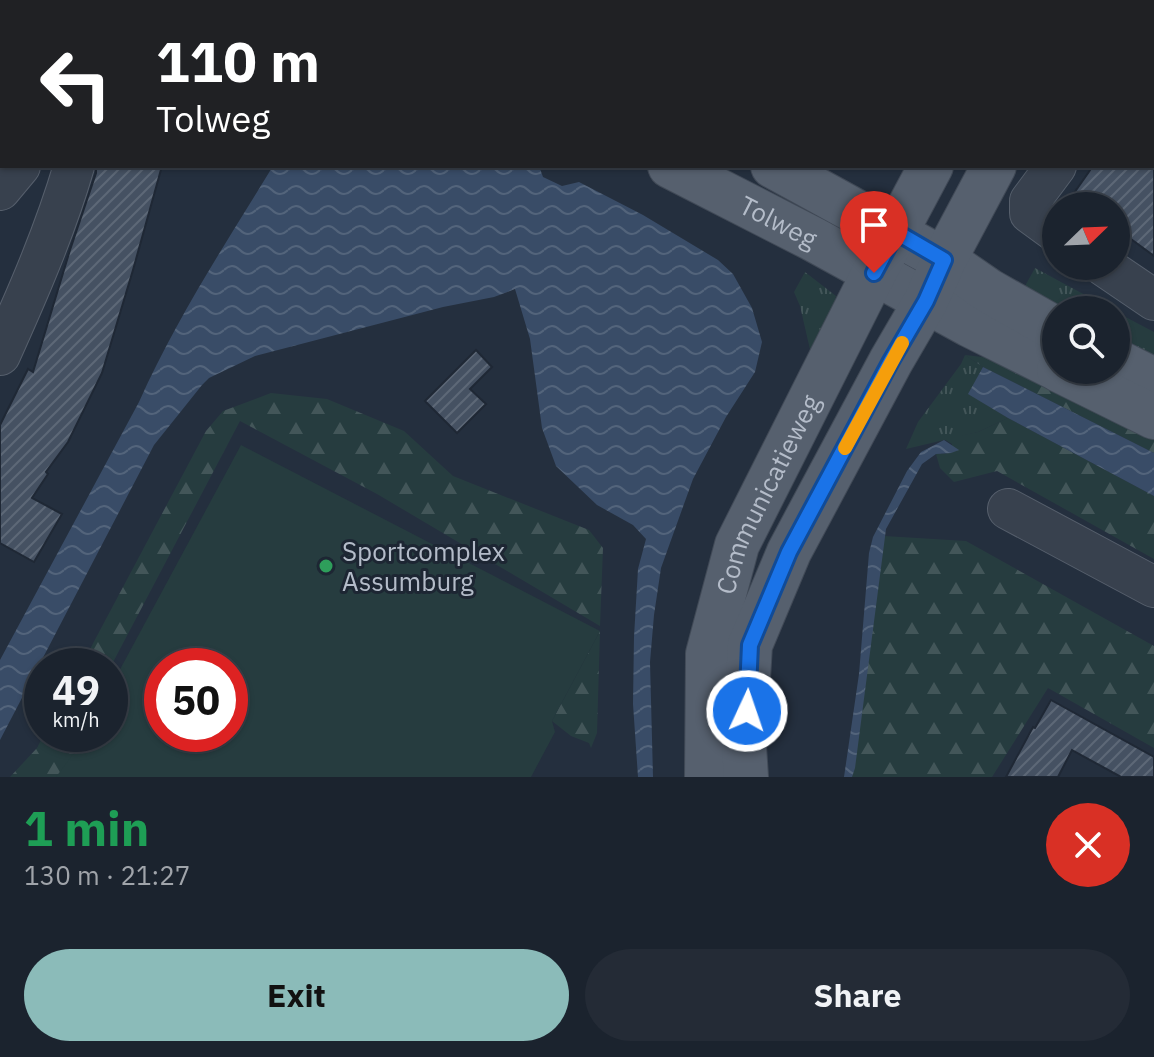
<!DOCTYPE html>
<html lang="en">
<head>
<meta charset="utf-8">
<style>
  :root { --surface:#1b232e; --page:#242b36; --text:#f1f3f6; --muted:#a0a4aa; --line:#39404a; --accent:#8bbbb9 }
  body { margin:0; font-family:"IBM Plex Sans",sans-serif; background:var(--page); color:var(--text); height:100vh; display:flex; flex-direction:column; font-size:30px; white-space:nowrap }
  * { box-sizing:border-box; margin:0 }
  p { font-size:26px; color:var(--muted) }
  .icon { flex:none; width:44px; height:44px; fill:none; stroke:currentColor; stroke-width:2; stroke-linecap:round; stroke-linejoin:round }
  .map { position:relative; height:777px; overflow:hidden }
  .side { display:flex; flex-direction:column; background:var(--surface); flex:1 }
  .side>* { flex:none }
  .hud { position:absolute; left:0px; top:0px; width:1154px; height:168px; box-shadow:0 2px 6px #0004,0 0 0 2px var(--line); background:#202124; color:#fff; overflow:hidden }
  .needle { width:52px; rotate:67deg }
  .buttons { position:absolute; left:1042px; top:192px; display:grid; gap:16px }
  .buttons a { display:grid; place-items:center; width:88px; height:88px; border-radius:50%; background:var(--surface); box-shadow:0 2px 6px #0004,0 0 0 2px var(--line); font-size:40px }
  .speed { position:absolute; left:24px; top:648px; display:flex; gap:16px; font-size:40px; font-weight:700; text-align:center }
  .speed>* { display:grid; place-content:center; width:104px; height:104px; border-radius:50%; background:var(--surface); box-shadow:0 2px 6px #0004,0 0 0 2px var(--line); line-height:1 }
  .speed small { font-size:20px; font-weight:400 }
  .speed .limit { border:12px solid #d22; background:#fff; color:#111 }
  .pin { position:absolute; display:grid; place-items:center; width:68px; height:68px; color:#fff; margin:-82px -34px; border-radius:50% 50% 50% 0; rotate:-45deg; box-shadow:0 0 8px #0007 }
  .pin .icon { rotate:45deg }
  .me { position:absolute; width:88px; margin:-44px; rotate:3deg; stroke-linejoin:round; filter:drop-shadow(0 0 6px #0008) }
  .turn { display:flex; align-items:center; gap:28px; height:168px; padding:0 24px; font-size:36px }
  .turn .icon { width:104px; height:104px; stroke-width:2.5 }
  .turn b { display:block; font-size:56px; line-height:68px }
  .round { display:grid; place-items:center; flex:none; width:84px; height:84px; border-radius:42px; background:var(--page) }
  .overview { display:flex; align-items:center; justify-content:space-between; height:136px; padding:0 24px }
  h1 { font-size:48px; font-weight:700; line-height:60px; color:#1e9e55 }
  .primary-button { display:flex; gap:16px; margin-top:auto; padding:16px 24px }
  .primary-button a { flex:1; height:92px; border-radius:48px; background:var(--accent); color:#111; font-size:32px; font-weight:700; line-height:92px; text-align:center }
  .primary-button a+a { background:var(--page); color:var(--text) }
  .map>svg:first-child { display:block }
  .grass { fill:url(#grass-tufts) }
  .forest { fill:url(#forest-firs) }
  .pitch { fill:#263c3f; fill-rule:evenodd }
  .water { fill:url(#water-waves) }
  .building { fill:url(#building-hatch); stroke:#1f2835; stroke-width:2 }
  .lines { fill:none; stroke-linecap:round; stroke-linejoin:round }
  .minor-casing { stroke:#565f6c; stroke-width:42 }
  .major-casing { stroke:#414a57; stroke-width:46 }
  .minor { stroke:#38414e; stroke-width:40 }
  .major { stroke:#56606e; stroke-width:44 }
  .route-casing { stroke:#114b97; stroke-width:20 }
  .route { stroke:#1a73e8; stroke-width:14 }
  .slow { stroke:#f59e0b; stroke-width:14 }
  .leisure-dot { fill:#2e9e5b; stroke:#1d2633; stroke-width:3 }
  .labels { text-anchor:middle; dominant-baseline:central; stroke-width:6; stroke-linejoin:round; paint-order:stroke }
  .street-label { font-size:26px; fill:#b4bcc9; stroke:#1d2633 }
  .poi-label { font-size:26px; fill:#b4bcc9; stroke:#1d2633; text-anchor:start }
</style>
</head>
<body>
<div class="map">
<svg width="1154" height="777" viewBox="0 0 1154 777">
  <defs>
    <pattern id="grass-tufts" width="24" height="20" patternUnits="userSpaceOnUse" patternTransform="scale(2)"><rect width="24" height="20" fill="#263c3f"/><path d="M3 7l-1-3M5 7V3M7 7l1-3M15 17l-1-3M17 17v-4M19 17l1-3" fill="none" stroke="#435659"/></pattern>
    <pattern id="forest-firs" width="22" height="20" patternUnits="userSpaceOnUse" patternTransform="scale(2)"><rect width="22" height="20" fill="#263c3f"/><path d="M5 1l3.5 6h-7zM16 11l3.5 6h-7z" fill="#435659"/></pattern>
    <pattern id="water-waves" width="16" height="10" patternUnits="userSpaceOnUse" patternTransform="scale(2)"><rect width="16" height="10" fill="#394c67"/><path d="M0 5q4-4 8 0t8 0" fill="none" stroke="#53647b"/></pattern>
    <pattern id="building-hatch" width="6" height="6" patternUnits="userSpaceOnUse" patternTransform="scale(2)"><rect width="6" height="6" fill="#455162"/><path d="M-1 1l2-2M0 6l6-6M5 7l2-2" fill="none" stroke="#5d6877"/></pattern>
  </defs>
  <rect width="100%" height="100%" fill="#242f3e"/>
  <!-- grass -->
  <path class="grass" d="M1035,268L1113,310H1066L1025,286Z
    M805,272L836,296L830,327L812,358L800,306L794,292Z
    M1116,312L1154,332V361L1116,339Z
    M965,355L983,367L969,394L1008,418L978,432L906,449L918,422L961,364Z"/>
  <!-- forest -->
  <path class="forest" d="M965,355L991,358L1154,427V453L983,367Z
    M271,393L327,399L404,431L453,476L589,530L603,548L600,626L377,494L240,421L110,668V666H81L206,431L223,411Z
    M1008,418L1154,496V559L997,471L954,482L940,468L936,454L951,453L952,444L944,439L978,432Z
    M884,536L966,541L1154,646V748L1048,688L992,777H852Z
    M600,631L597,733L591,748L589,743L571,736L552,721Z
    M44,734H75L70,744L77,749L107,777H10L37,748Z"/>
  <!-- pitch -->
  <path class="pitch" d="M241,445L600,631L552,721L555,732L531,777H56L77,749L85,734H110V688ZM230,666V734H162V666Z"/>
  <!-- water -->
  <path class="water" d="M273,166H539L543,177L562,186L579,182L643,215L718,260L733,274L752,308L762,342L755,372L726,417L693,479L661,568L654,615L650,662L653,777H638L633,704L634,637L638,569L646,539L633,525L597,505L556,466L542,428L530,339L515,289L494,297L443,307L255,356L209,378L202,385L154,445L0,740V660L139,402C176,319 226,243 273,166Z
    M983,367L1154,453V496L1008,418L968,394Z
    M944,440L959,450L951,453L936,454L922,464L886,529L855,768L852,777H844L859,674L869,553L873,537L907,471L921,452Z"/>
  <!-- building -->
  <path class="building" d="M96,166H162L133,270L102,373L68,442L46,472L48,474L32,498L62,514L34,562L0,543V425L28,369L33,372L70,250L96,173Z
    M1093,166H1154V256L1116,228V206H1065Z
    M476,350L492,367L470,389L486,404L457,433L425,401Z
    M1051,700L1154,757V777H1121L1072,750L1058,777H1006L1033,727L1035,728Z"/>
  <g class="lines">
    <!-- minor casing -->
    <g class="minor-casing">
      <path id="minor" d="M606,0L610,2
        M140,2L141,0
        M1152,39L1154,36
        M0,190L20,166
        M1056,232L1030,213V201L1056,166
        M1104,266L1154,300
        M0,355C28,293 55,231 74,166
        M1008,509L1154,587"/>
    </g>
    <!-- major casing -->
    <g class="major-casing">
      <g id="major">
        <path d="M336,0L340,2"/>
        <path d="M458,0L462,2"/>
        <path d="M1022,2L1023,0"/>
        <path d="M1085,2L1086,0"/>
        <path id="s1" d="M670,166L813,239L970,325L1056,368"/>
        <path d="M773,166L944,260L989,291L1056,329"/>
        <path d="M1116,361L1154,380"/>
        <path d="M1059,370L1154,417"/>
        <path id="s2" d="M707,777L708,654L737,545L874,273L931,166"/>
        <path d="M746,777L744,747L750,645L789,552L891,361L926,301L944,260L994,166"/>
      </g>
    </g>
    <!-- minor -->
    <use href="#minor" class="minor"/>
    <!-- major -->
    <use href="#major" class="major"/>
  </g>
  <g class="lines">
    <!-- route casing -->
    <g class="route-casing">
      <path id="route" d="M747,711L750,645L789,552L891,361L926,301L944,260L896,232L874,273"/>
    </g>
    <!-- route -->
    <use href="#route" class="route"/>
    <!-- slow -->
    <path class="slow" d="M845,448L902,343"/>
  </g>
  <!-- markers -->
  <circle class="leisure-dot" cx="326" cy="566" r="8"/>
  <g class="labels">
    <!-- street labels -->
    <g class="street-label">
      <text stroke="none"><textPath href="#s1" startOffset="122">Tolweg</textPath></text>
      <text stroke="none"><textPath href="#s2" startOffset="294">Communicatieweg</textPath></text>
    </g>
    <!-- poi labels -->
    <g class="poi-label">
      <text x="342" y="551">Sportcomplex<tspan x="342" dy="30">Assumburg</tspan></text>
    </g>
  </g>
</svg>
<div class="buttons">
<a><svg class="needle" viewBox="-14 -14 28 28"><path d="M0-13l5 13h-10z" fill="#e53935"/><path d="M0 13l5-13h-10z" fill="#a0a4aa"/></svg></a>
<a><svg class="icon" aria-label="search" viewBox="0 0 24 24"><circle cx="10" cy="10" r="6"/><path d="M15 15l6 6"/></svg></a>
</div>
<div class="speed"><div>49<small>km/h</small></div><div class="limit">50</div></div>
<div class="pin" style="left:874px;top:273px;background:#d93025"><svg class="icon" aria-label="arrive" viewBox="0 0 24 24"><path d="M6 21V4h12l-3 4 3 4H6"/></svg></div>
<svg class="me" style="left:747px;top:711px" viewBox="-20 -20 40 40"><circle r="17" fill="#1a73e8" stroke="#fff" stroke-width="3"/><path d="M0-11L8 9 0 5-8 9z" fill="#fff"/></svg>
<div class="hud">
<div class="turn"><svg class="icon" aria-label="left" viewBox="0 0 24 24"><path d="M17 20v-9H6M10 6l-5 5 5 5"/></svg><div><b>110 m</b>Tolweg</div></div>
</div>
</div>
<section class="side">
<div class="overview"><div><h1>1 min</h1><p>130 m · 21:27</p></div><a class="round" style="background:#d93025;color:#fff"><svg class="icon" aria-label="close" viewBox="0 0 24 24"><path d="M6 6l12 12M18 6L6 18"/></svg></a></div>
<div class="primary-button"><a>Exit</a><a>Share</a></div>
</section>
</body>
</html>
